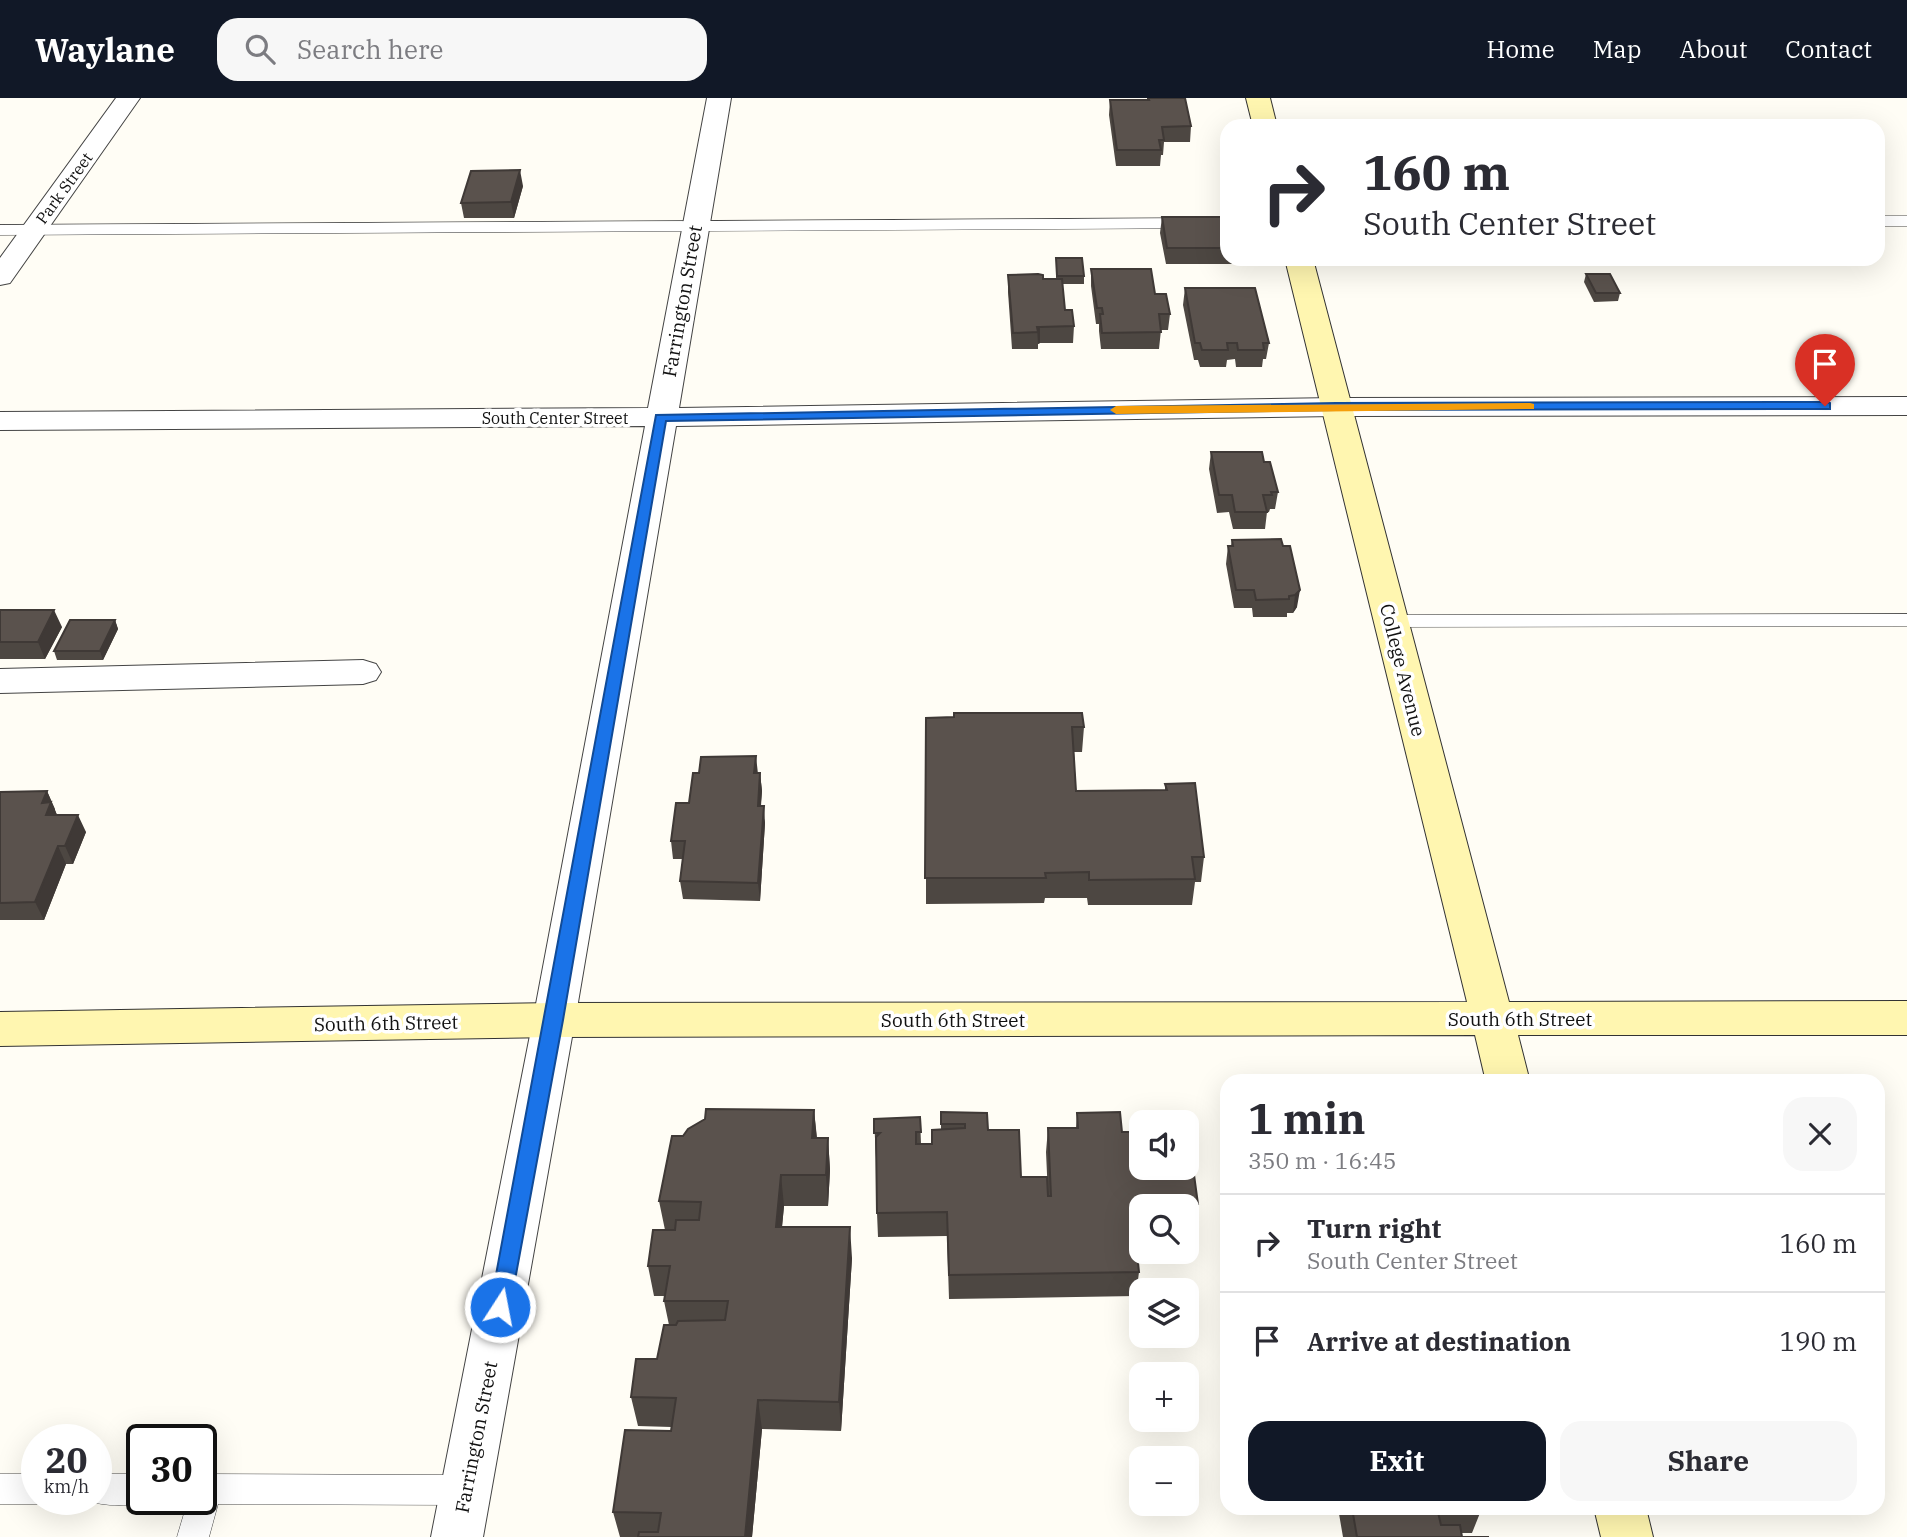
<!DOCTYPE html>
<html lang="en">
<head>
<meta charset="utf-8">
<style>
  :root { --surface:#fff; --page:#f7f7f7; --text:#2b2b33; --muted:#7c7c81; --line:#e1e1e2; --accent:#111827 }
  body { margin:0; font-family:"IBM Plex Serif",serif; background:var(--page); color:var(--text); height:100vh; display:flex; flex-direction:column; font-size:26px; white-space:nowrap }
  * { box-sizing:border-box; margin:0 }
  p { font-size:23px; color:var(--muted) }
  .icon { flex:none; width:38px; height:38px; fill:none; stroke:currentColor; stroke-width:2; stroke-linecap:round; stroke-linejoin:round }
  .map { position:relative; flex:1; overflow:hidden }
  .drawer { position:absolute; left:1220px; top:976px; width:665px; height:441px; display:flex; flex-direction:column; background:var(--surface); border-radius:21px; box-shadow:0 7px 28px #0002 }
  .drawer>* { flex:none }
  .guide { position:absolute; left:1220px; top:21px; width:665px; height:147px; border-radius:21px; box-shadow:0 7px 28px #0002; background:#fff; color:var(--text); overflow:hidden }
  .tools { position:absolute; left:1129px; top:1012px; display:grid; gap:14px }
  .tools a { display:grid; place-items:center; width:70px; height:70px; border-radius:14px; background:var(--surface); box-shadow:0 7px 28px #0002; font-size:35px }
  .speed { position:absolute; left:21px; top:1326px; display:flex; gap:14px; font-size:35px; font-weight:700; text-align:center }
  .speed>* { display:grid; place-content:center; width:91px; height:91px; border-radius:50%; background:var(--surface); box-shadow:0 7px 28px #0002; line-height:1 }
  .speed small { font-size:18px; font-weight:400 }
  .speed .limit { border:4px solid #111; border-radius:10px; background:#fff; color:#111 }
  .pin { position:absolute; display:grid; place-items:center; width:60px; height:60px; color:#fff; margin:-72px -30px; border-radius:50% 50% 50% 0; rotate:-45deg; box-shadow:0 0 7px #0007 }
  .pin .icon { rotate:45deg }
  .me { position:absolute; width:77px; margin:-38px; rotate:11deg; stroke-linejoin:round; filter:drop-shadow(0 0 5px #0008) }
  .turn { display:flex; align-items:center; gap:24px; height:147px; padding:0 28px; font-size:32px }
  .turn .icon { width:91px; height:91px; stroke-width:2.5 }
  .turn b { display:block; font-size:49px; line-height:60px }
  .round { display:grid; place-items:center; flex:none; width:74px; height:74px; border-radius:21px; background:var(--page) }
  .summary { display:flex; align-items:center; justify-content:space-between; height:119px; padding:0 28px }
  h1 { font-size:42px; font-weight:700; line-height:52px }
  .button { display:flex; gap:14px; margin-top:auto; padding:14px 28px }
  .button a { flex:1; height:80px; border-radius:21px; background:var(--accent); color:#fff; font-size:28px; font-weight:700; line-height:80px; text-align:center }
  .button a+a { background:var(--page); color:var(--text) }
  ul { padding:0; list-style:none }
  li { display:flex; align-items:center; gap:21px; height:98px; padding:0 28px; border-top:2px solid var(--line) }
  li div { flex:1 }
  li b { display:block; font-size:26px }
  li em { font-style:normal }
  header { display:flex; align-items:center; gap:42px; box-sizing:border-box; height:98px; padding:0 35px; background:var(--accent); color:#fff }
  header strong { font-size:33px }
  nav { display:flex; gap:38px; margin-inline-start:auto; font-size:24px }
  .search { width:490px; height:63px; background:var(--page); display:flex; align-items:center; gap:18px; box-sizing:border-box; padding:0 24px; border-radius:21px; color:var(--muted); font-size:26px }
  .map>svg:first-child { display:block }
  .lines { fill:none; stroke-linecap:round; stroke-linejoin:round }
  .lane-casing { stroke:#444; stroke-width:1 }
  .street-casing { stroke:#444; stroke-width:2 }
  .secondary-casing { stroke:#333; stroke-width:2 }
  .lane { fill:#fff; fill-rule:evenodd }
  .street { fill:#fff; fill-rule:evenodd }
  .secondary { fill:#fff6b0; fill-rule:evenodd }
  .wall { fill:#4d4742 }
  .shaded-wall { fill:#3f3936 }
  .building { fill:#5a524d; stroke:#3f3936; stroke-width:2 }
  .route { fill:#1a73e8; stroke:#114b97; stroke-width:2 }
  .slow { fill:#f59e0b }
  .labels { text-anchor:middle; dominant-baseline:central; stroke-width:7; stroke-linejoin:round; paint-order:stroke }
  .far-street-label { font-size:16px; fill:#111; stroke:#fff }
  .street-label { font-size:19px; fill:#111; stroke:#fff }
</style>
</head>
<body>
<header>
<strong>Waylane</strong>
<div class="search"><svg class="icon" aria-label="search" viewBox="0 0 24 24"><circle cx="10" cy="10" r="6"/><path d="M15 15l6 6"/></svg>Search here</div>
<nav><a>Home</a><a>Map</a><a>About</a><a>Contact</a></nav>
</header>
<div class="map">
<svg width="1907" height="1439" viewBox="0 0 1907 1439">
  <rect width="100%" height="100%" fill="#fffdf5"/>
  <g class="lines">
    <!-- lane casing -->
    <g class="lane-casing">
      <path id="lane" d="M1878,118H1907V128H1878Z
        M1227,120V130L0,137V127Z
        M1907,516V528L1391,529L1384,528L1381,523L1384,518L1391,517Z
        M0,1376H37V1402H47L37,1406H0Z
        M96,1376H142V1402H152C134,1409 104,1409 86,1402H96Z
        M201,1376L466,1377L477,1382L481,1392L477,1402L466,1407L218,1406L209,1439H177L188,1402H201Z"/>
    </g>
    <!-- street casing -->
    <g class="street-casing">
      <path id="street" d="M116,0H140L10,185L0,187V160Z
        M707,0H731L679,310L1336,300L1907,299V317L1336,318L676,328L575,922L483,1439H431L533,922L645,328L0,332V314L648,310Z
        M363,562L376,566L381,574L376,582L363,586L0,595V571Z"/>
    </g>
    <!-- secondary casing -->
    <g class="secondary-casing">
      <path id="secondary" d="M1246,0H1270L1277,28H1253Z
        M1285,161H1313L1509,904L1907,903V937H1518L1530,984H1486L1475,937L554,939L0,948V914L554,905L1467,904Z
        M1594,1410H1646L1653,1439H1601Z"/>
    </g>
    <!-- lane -->
    <use href="#lane" class="lane"/>
    <!-- street -->
    <use href="#street" class="street"/>
    <!-- secondary -->
    <use href="#secondary" class="secondary"/>
  </g>
  <!-- wall -->
  <path class="wall" d="M1147,0H1185L1191,28L1190,44H1164L1163,57H1161L1160,68H1116L1109,17L1110,2H1147Z
    M523,88L514,120H464L461,105Z
    M1162,119H1227V161H1251L1250,166H1166L1160,135Z
    M1056,160L1084,178V186H1062L1065,212L1074,228L1073,245H1040L1038,246V251H1012L1008,194V177L1043,181H1056Z
    M1091,171L1155,196L1170,216L1168,232H1161L1159,251H1101L1099,233V226H1096L1091,188Z
    M1586,176L1620,195L1618,203L1594,204L1584,184Z
    M1185,190L1269,245L1266,261H1263L1262,269H1236L1235,261L1227,262L1226,269H1200L1198,262H1194L1183,207Z
    M1211,354L1264,364L1278,394L1275,411H1270L1269,414H1267L1265,431H1233L1229,414L1217,415L1209,371Z
    M1232,442L1290,448L1297,509L1293,515H1287V519H1253L1252,510H1234L1226,466L1228,448H1231Z
    M0,512L62,529L45,561H0Z
    M115,522L118,531L103,562H57L54,553Z
    M926,620L1084,629L1082,654H1074L1076,693L1165,692V686L1204,759L1201,784H1195L1192,807H1088L1087,800H1045L1044,805L926,806Z
    M699,675H760L762,693L761,708L765,725L760,803L683,801L680,783L683,761H673L671,743L689,705Z
    M47,693L57,717L86,734L73,766H66L44,822H0V694Z
    M814,1012L817,1040H828L830,1072L828,1108H784L782,1129L852,1160L841,1333L762,1331L752,1439H620L613,1414L671,1333V1329L638,1328L631,1299L657,1261L669,1227L664,1203L665,1198H654L648,1168L665,1132L659,1103L683,1038Z
    M941,1014L987,1015L988,1032H1019L1021,1079H1047L1048,1098L1046,1054L1048,1030H1076L1077,1015L1120,1014L1122,1034H1141V1069H1186V1024H1146V1019L1186,1018L1198,1106L1194,1130H1186V1108H1141V1131H1135L1139,1174L1136,1198L949,1201L947,1138L878,1139L877,1115L876,1060L874,1021L920,1019L921,1046H932V1032H941Z
    M1227,1135V1179L1223,1154Z
    M1338,1410H1482L1472,1435H1461L1462,1439H1489H1343Z"/>
  <!-- shaded-wall -->
  <path class="shaded-wall" d="M520,72L523,88L514,120L511,104Z
    M1037,229H1040V245L1038,246Z
    M1300,492L1297,509L1293,515L1295,497Z
    M54,512L62,529L45,561L38,544Z
    M115,522L118,531L103,562L100,553Z
    M756,658L758,676L754,675Z
    M760,675L762,693L759,725L758,708Z
    M47,693L55,711V712L59,722L46,717L42,705Z
    M764,708L765,725L760,803L758,785Z
    M78,717L86,734L73,766L65,748Z
    M58,748L66,766L44,822L35,804Z
    M814,1012L817,1043L812,1040Z
    M828,1040L830,1072L828,1108L826,1077Z
    M781,1077L784,1108L779,1159L776,1129Z
    M850,1129L852,1160L841,1333L839,1304Z
    M758,1302L762,1331L752,1439H745Z"/>
  <!-- building -->
  <path class="building" d="M1148,0H1185L1191,28L1162,29L1164,42H1159L1161,52H1117L1110,2H1149Z
    M520,72L511,104L461,105L471,73Z
    M1162,119H1227V150H1167Z
    M1056,160H1082L1084,178H1057Z
    M1091,171H1151L1155,196H1166L1170,216H1159L1161,234L1102,235L1100,216H1103L1102,210H1097Z
    M1038,176L1043,177V181H1062L1065,212H1072L1074,228L1040,229H1037L1038,234L1013,235L1008,177Z
    M1586,176H1610L1620,195H1596Z
    M1185,190H1255L1269,245H1263L1264,252H1238L1237,245H1227L1228,252H1202L1200,245H1195Z
    M1211,354H1262L1264,364H1270L1278,394H1271L1272,397H1263L1267,414H1235L1232,397H1219Z
    M1281,441L1283,448H1290L1300,492L1295,497L1289,498V501L1256,502L1254,492H1236L1228,448H1233L1232,442Z
    M0,512H54L38,544H0Z
    M70,522H115L100,553H54Z
    M954,615H1082L1084,629H1072L1076,693L1167,692L1165,686L1195,685L1204,759H1192L1195,781L1089,782V774L1045,775L1046,780H925L926,620L954,619Z
    M756,658L754,675H760L758,708H764L758,785L680,783L685,743H671L676,705H689L693,675H699L701,659Z
    M47,693L42,705L51,704L46,717H78L65,748H58L35,804L0,805V694Z
    M706,1011L814,1012L812,1040H828L826,1077H781L776,1129H850L839,1304L758,1302L745,1439H638L639,1434H658L661,1415L613,1414L625,1332L671,1333L676,1300L631,1299L636,1261H657L664,1227H676L678,1223L725,1222L728,1203H664L670,1168H648L653,1132H675L676,1122H699L701,1104L659,1103L672,1038H683L688,1031L705,1021Z
    M941,1014L987,1015L988,1032H1019L1021,1079H1047L1048,1098H1051L1048,1030H1078L1077,1015L1120,1014L1122,1034H1141V1069H1186V1024H1147L1146,1019L1186,1018L1198,1106L1132,1107L1139,1174L949,1177L947,1114L877,1115L876,1039L880,1035H874V1021L920,1019L921,1034H916V1046H932V1032L965,1030V1026H941Z
    M1352,1410H1437L1441,1427H1460L1462,1439H1489H1357Z"/>
  <!-- route -->
  <path class="route" d="M1825,304L1830,305V311L1336,312L666,323L563,922L510,1209L507,1216L500,1218L493,1216L490,1209L656,317L1336,305Z"/>
  <!-- slow -->
  <path class="slow" d="M1530,305L1534,306V311L1116,316L1110,312L1116,308Z"/>
  <g class="labels">
    <!-- far-street labels -->
    <g class="far-street-label">
      <text transform="translate(64 90) rotate(-54)">Park Street</text>
      <text x="555" y="320">South Center Street</text>
    </g>
    <!-- street labels -->
    <g class="street-label">
      <text transform="translate(682 203) rotate(-80)">Farrington Street</text>
      <text transform="translate(1403 572) rotate(76)">College Avenue</text>
      <text x="1520" y="921">South 6th Street</text>
      <text x="953" y="922">South 6th Street</text>
      <text transform="translate(386 925) rotate(-1)">South 6th Street</text>
      <text transform="translate(476 1339) rotate(-79)">Farrington Street</text>
    </g>
  </g>
</svg>
<div class="tools">
<a><svg class="icon" aria-label="sound" viewBox="0 0 24 24"><path d="M4 9h4l5-4v14l-5-4H4zM17 9q2 3 0 6"/></svg></a>
<a><svg class="icon" aria-label="search" viewBox="0 0 24 24"><circle cx="10" cy="10" r="6"/><path d="M15 15l6 6"/></svg></a>
<a><svg class="icon" aria-label="layers" viewBox="0 0 24 24"><path d="M12 4l9 5-9 5-9-5zM3 14l9 5 9-5"/></svg></a>
<a>+</a>
<a>−</a>
</div>
<div class="speed"><div>20<small>km/h</small></div><div class="limit">30</div></div>
<div class="pin" style="left:1825px;top:308px;background:#d93025"><svg class="icon" aria-label="arrive" viewBox="0 0 24 24"><path d="M6 21V4h12l-3 4 3 4H6"/></svg></div>
<svg class="me" style="left:500px;top:1209px" viewBox="-20 -20 40 40"><circle r="17" fill="#1a73e8" stroke="#fff" stroke-width="3"/><path d="M0-11L8 9 0 5-8 9z" fill="#fff"/></svg>
<div class="guide">
<div class="turn"><svg class="icon" aria-label="right" viewBox="0 0 24 24"><path d="M7 20v-9h11M14 6l5 5-5 5"/></svg><div><b>160 m</b>South Center Street</div></div>
</div>
<section class="drawer">
<div class="summary"><div><h1>1 min</h1><p>350 m · 16:45</p></div><a class="round"><svg class="icon" aria-label="close" viewBox="0 0 24 24"><path d="M6 6l12 12M18 6L6 18"/></svg></a></div>
<ul>
<li><svg class="icon" aria-label="right" viewBox="0 0 24 24"><path d="M7 20v-9h11M14 6l5 5-5 5"/></svg><div><b>Turn right</b><p>South Center Street</p></div><em>160 m</em></li>
<li><svg class="icon" aria-label="arrive" viewBox="0 0 24 24"><path d="M6 21V4h12l-3 4 3 4H6"/></svg><div><b>Arrive at destination</b></div><em>190 m</em></li>
</ul>
<div class="button"><a>Exit</a><a>Share</a></div>
</section>
</div>
</body>
</html>
